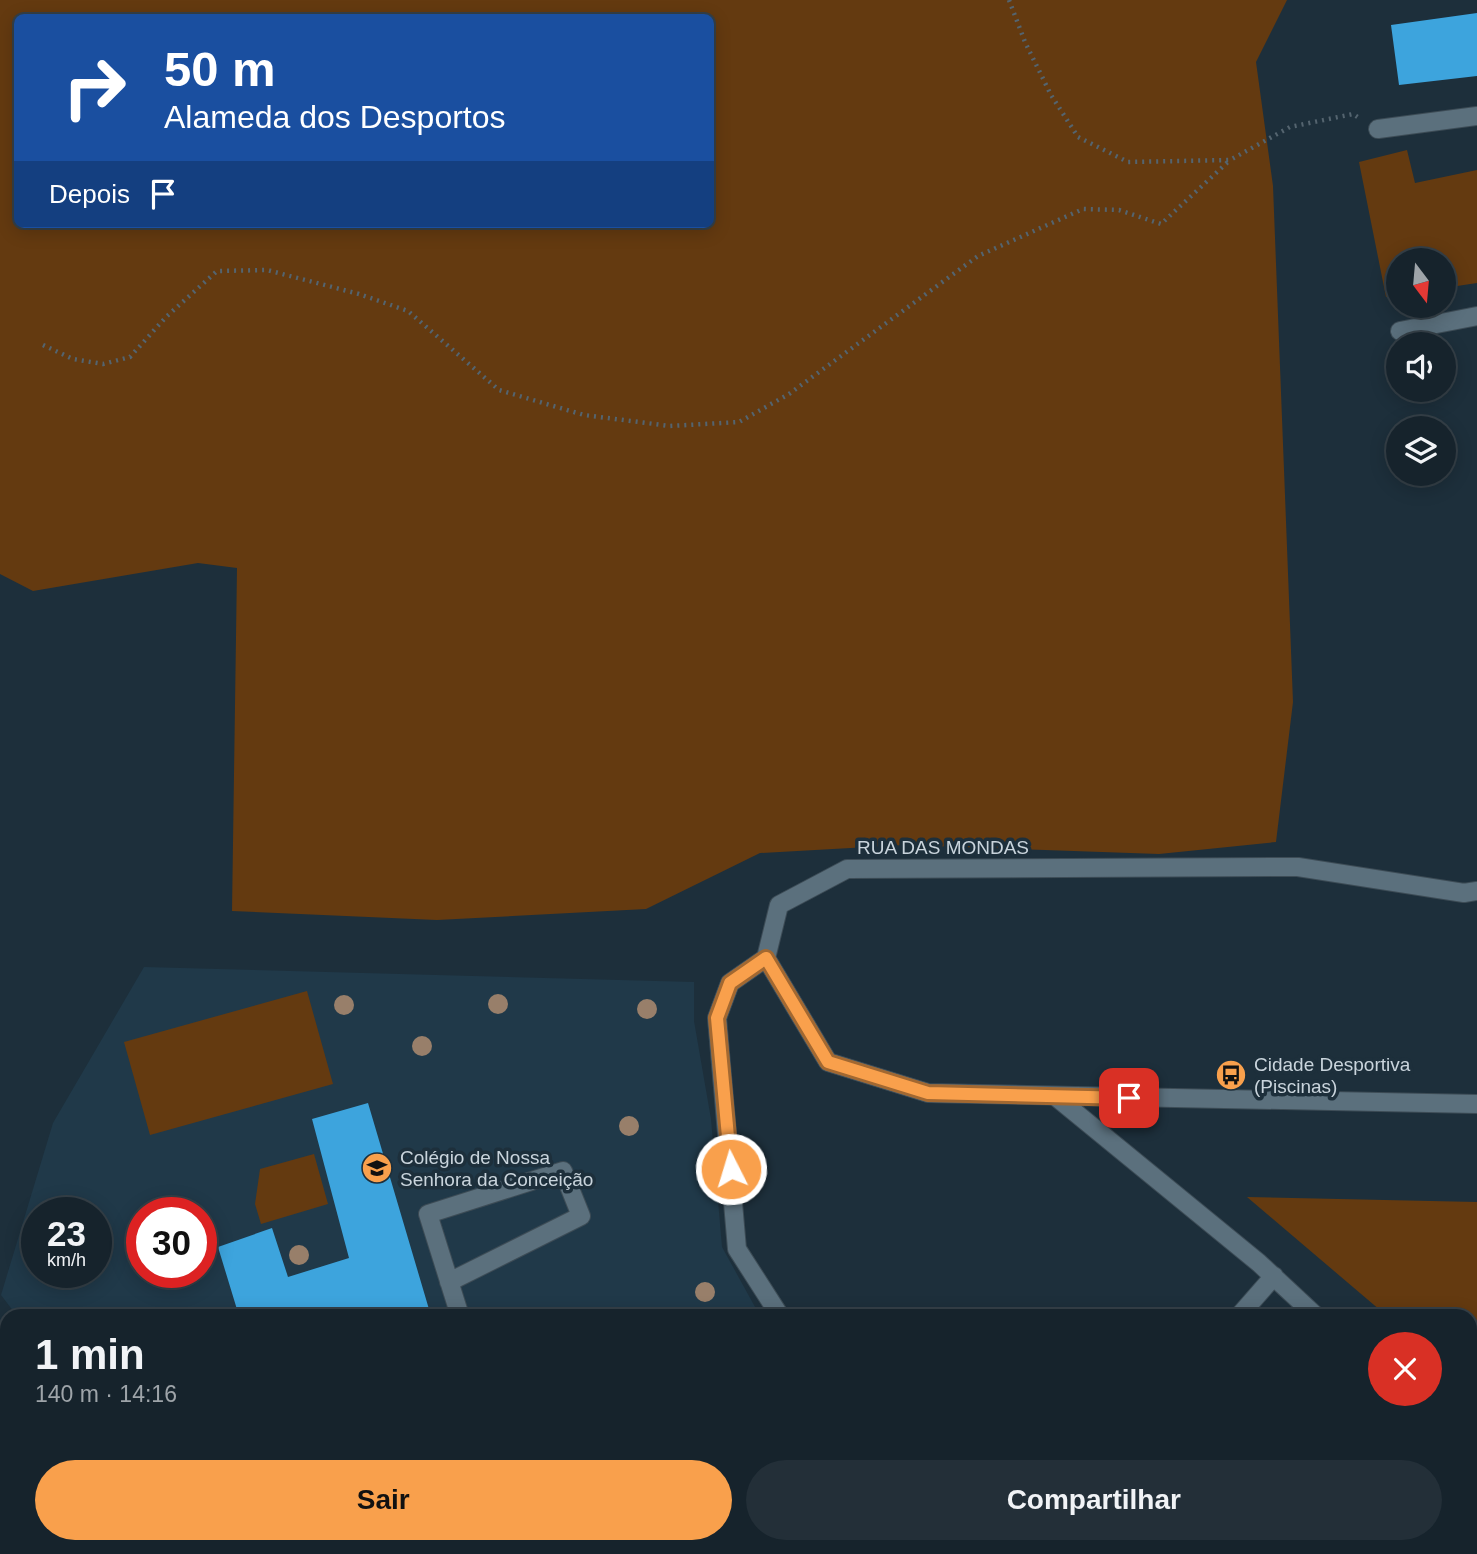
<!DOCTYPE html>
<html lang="pt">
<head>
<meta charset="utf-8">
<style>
  :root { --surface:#16232c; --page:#232f38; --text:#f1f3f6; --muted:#9ea4a9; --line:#354048; --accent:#f9a04c }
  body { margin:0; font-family:Arial,sans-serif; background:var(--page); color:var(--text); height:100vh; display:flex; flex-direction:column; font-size:26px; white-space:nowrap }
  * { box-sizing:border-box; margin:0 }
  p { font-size:23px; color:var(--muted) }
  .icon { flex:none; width:38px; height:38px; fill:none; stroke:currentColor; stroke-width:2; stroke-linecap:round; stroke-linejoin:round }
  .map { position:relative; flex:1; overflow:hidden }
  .panel { position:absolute; left:0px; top:1309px; width:1477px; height:245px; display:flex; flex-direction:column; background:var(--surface); border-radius:21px 21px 0 0; box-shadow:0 4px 18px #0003,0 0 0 2px var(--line) }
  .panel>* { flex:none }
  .hud { position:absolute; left:14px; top:14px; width:700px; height:214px; border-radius:10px; box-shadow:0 4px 18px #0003,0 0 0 2px var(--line); background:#1a4fa0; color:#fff; overflow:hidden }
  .needle { width:46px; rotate:164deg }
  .controls { position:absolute; left:1386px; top:248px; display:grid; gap:14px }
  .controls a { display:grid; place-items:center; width:70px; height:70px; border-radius:50%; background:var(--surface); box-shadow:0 4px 18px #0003,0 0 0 2px var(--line); font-size:35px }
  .speed { position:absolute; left:21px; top:1197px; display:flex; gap:14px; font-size:35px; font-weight:700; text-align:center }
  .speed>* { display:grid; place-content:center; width:91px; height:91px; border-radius:50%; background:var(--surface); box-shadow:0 4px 18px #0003,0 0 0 2px var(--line); line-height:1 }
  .speed small { font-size:18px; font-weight:400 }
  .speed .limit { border:10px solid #d22; background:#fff; color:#111 }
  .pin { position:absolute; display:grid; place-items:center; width:60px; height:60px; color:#fff; margin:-30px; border-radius:14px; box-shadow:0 4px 10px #0006 }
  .me { position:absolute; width:77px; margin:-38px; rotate:355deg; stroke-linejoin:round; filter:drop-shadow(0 0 5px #0008) }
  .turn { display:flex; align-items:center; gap:24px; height:147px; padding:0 35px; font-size:32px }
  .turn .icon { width:91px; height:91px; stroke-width:2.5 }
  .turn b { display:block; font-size:49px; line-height:60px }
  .then { display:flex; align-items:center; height:66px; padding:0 35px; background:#0003; gap:14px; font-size:26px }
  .round { display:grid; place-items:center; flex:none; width:74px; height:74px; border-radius:37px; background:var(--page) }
  .overview { display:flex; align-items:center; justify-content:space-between; height:119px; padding:0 35px }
  h1 { font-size:42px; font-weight:800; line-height:52px }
  .cta { display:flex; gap:14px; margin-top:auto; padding:14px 35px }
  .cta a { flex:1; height:80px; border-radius:42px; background:var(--accent); color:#111; font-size:28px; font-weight:800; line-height:80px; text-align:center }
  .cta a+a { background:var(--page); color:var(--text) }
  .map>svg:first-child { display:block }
  .built { fill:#203949; fill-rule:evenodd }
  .green { fill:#643a10; fill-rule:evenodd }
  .building { fill:#3da4dd }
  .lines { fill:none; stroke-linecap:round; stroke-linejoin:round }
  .minor-casing { stroke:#3d4c56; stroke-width:20 }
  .path { stroke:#54646f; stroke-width:4.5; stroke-dasharray:2 5; stroke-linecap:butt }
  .minor { stroke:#5b707d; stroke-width:18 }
  .tree { fill:#987f6a }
  .route-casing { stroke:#a26831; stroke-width:18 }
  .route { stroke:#f9a04c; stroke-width:12 }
  .labels { text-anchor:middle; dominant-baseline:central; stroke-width:7; stroke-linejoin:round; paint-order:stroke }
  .street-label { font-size:19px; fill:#c9d4dc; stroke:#1d2f3b }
  .poi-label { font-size:19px; fill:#c9d4dc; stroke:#1d2f3b; text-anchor:start }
</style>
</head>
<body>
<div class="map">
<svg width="1477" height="1554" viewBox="0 0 1477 1554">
  <rect width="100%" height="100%" fill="#1d2f3b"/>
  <!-- built -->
  <path class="built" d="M144,967L694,982V1021L711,1119L722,1247L760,1316H17L1,1295L53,1123ZM37,1213H96V1272H37ZM142,1213H201V1272H142Z
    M184,1547H844L847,1554H189Z"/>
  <!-- green -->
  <path class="green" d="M0,0H1287L1256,62L1273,186L1293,702L1276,842L1159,854L904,845L760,853L646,909L437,920L232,911L237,568L198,563L33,591L0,574ZM18,18H710V224H18Z
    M1407,150L1415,183L1477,170V283L1444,288V261H1398V295L1386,297L1359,162Z
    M307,991L333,1084L150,1135L124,1042Z
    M314,1154L328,1204L261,1224L255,1204L260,1169Z
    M1247,1197L1477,1202V1554H1312L1319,1547H1470V1395L1474,1391L1470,1387V1316H1387Z"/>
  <!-- building -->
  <path class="building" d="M1477,13V76L1399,85L1391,25Z
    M368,1103L431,1316H239L218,1247L272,1228L288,1277L349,1258L312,1119Z
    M309,1547H788L790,1554H311Z"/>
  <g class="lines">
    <!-- minor casing -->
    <g class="minor-casing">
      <path id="minor" d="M1378,129L1477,116
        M1400,331L1477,316
        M766,958L828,1062L928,1093L1477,1104
        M1055,1096L1259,1263L1316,1316
        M449,1282L581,1216L563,1171L428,1214L460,1316
        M780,1316L737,1249L717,1018L730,983L766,958L779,905L847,869L1298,867L1464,893L1477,891
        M1239,1316L1274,1276
        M936,1547L941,1554
        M1107,1547L1114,1554
        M873,1554V1547
        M1128,1554L1134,1547
        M1243,1554L1249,1547"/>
    </g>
    <!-- path -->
    <path class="path" d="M1009,0L1025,42L1051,95L1078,137L1128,162L1230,160L1290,127L1353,114L1359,118
      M43,345L73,359L103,364L130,357L166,317L217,271L267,270L359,294L408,311L499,390L584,415L670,426L739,422L789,394L978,256L1083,209L1119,210L1161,224L1230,160
      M1470,1497L1477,1496
      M1383,1554L1385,1547"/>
    <!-- minor -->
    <use href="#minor" class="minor"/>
  </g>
  <!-- trees -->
  <g class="tree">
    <circle cx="498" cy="1004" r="10"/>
    <circle cx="344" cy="1005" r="10"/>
    <circle cx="647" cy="1009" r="10"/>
    <circle cx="422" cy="1046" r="10"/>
    <circle cx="629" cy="1126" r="10"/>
    <circle cx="299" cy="1255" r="10"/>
    <circle cx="705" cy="1292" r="10"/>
  </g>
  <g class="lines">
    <!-- route casing -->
    <g class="route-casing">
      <path id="route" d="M731,1169L717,1018L730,983L766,958L828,1062L928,1093L1129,1098"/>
    </g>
    <!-- route -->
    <use href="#route" class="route"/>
  </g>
  <!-- icons -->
  <defs>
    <g id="bus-disc" transform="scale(1.575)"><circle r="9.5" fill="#f9a04c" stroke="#1d2f3b"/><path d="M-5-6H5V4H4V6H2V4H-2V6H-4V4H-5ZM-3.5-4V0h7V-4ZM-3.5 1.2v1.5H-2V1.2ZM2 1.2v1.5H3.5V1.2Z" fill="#111"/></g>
    <g id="school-disc" transform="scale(1.575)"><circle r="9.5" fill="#f9a04c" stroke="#1d2f3b"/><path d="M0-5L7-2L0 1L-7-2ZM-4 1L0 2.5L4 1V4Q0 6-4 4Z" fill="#111"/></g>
  </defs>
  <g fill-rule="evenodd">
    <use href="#bus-disc" x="1231" y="1075"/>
    <use href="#school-disc" x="377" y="1168"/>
  </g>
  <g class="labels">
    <!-- street labels -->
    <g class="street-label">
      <text x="943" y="847">RUA DAS MONDAS</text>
    </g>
    <!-- poi labels -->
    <g class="poi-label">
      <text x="1254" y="1064">Cidade Desportiva<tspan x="1254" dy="22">(Piscinas)</tspan></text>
      <text x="400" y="1157">Colégio de Nossa<tspan x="400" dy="22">Senhora da Conceição</tspan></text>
    </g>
  </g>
</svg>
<div class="controls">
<a><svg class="needle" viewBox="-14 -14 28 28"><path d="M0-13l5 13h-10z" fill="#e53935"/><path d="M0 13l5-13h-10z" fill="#9ea4a9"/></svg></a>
<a><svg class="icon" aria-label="sound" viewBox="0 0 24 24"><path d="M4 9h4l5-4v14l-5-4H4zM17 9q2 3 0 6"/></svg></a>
<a><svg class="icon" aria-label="layers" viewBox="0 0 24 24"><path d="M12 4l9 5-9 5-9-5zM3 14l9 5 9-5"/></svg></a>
</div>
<div class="speed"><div>23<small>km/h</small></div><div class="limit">30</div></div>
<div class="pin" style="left:1129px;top:1098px;background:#d93025"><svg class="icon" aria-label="arrive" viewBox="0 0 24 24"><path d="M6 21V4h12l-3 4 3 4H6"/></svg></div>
<svg class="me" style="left:731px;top:1169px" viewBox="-20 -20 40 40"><circle r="17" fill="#f9a04c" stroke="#fff" stroke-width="3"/><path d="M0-11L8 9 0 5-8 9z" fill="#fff"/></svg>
<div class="hud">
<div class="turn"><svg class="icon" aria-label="right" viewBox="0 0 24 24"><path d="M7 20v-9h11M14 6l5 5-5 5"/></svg><div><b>50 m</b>Alameda dos Desportos</div></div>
<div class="then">Depois<svg class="icon" aria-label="arrive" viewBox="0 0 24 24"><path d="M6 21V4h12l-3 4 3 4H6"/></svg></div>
</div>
<section class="panel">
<div class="overview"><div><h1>1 min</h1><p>140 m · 14:16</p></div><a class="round" style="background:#d93025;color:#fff"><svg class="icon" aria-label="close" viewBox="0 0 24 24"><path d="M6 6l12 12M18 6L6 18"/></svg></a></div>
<div class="cta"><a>Sair</a><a>Compartilhar</a></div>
</section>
</div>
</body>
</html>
